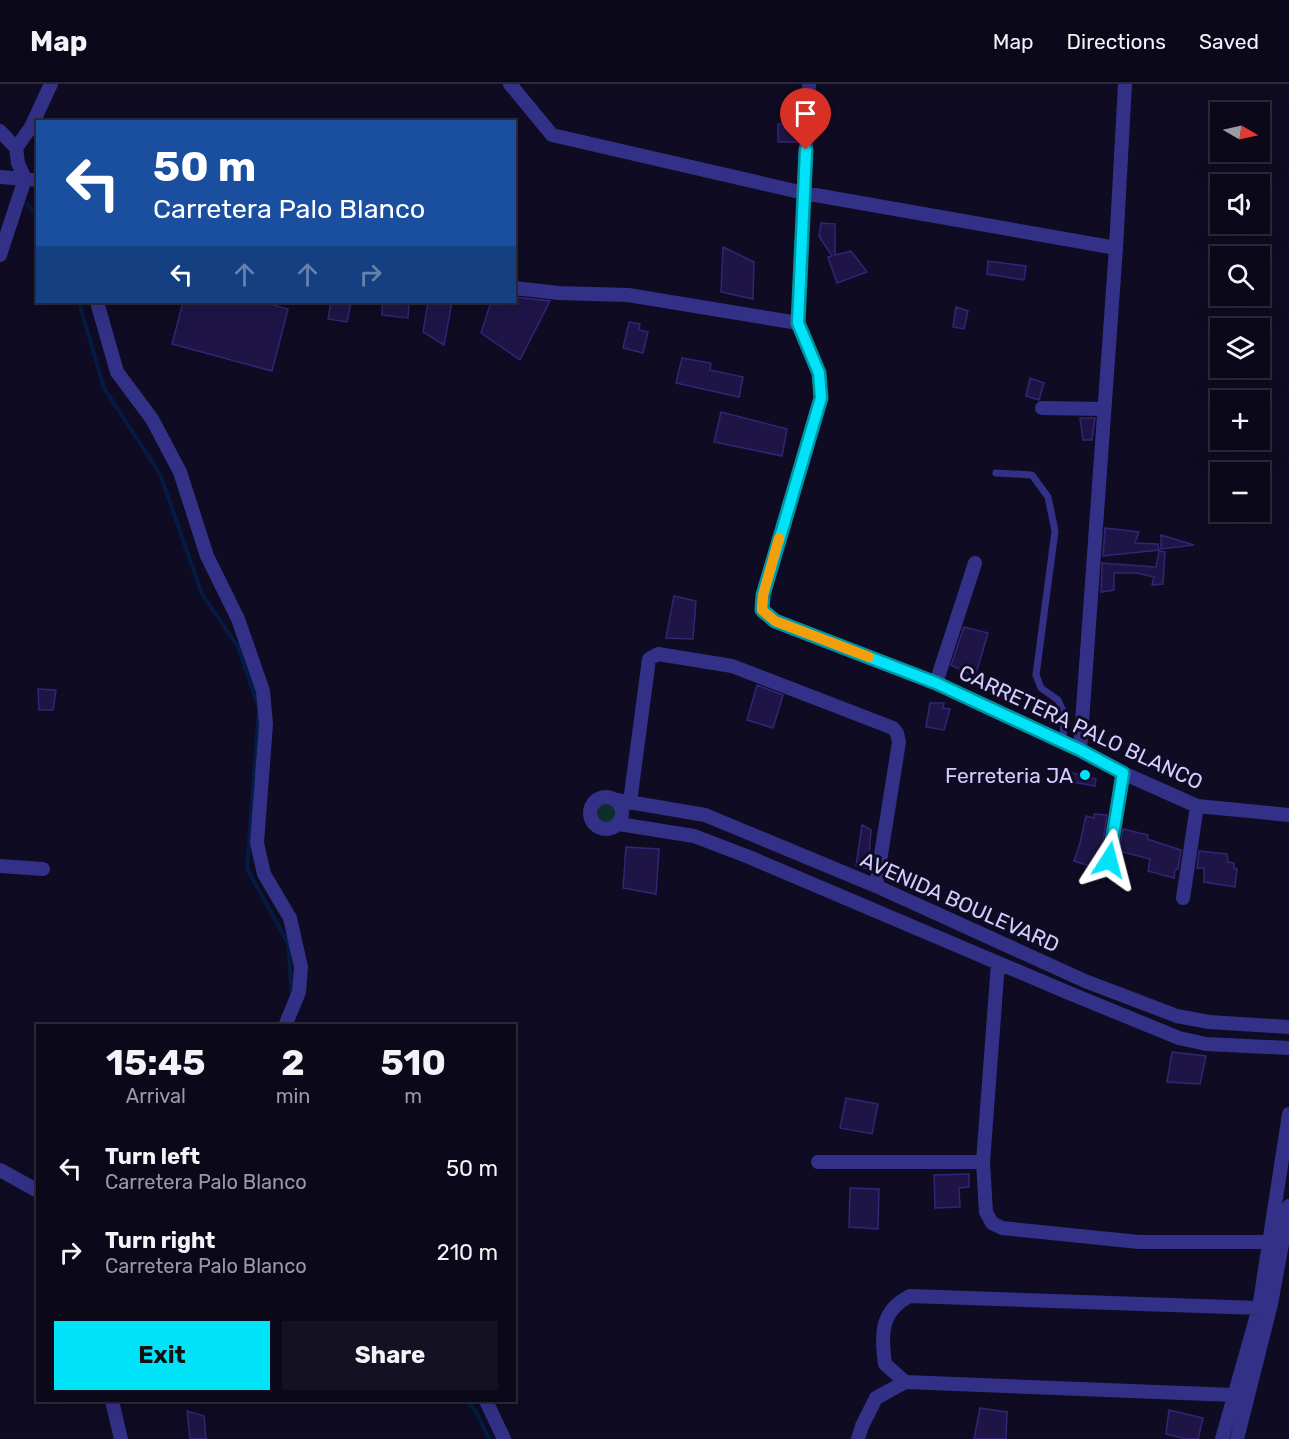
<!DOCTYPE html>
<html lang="en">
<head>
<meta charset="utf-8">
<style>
  :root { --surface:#0b081a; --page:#141123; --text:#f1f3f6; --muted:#9a9aa2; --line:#2b2939; --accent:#00e3f8 }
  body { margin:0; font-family:Rubik,sans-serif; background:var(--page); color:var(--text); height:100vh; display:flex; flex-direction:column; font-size:22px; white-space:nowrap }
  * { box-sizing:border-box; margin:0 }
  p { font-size:20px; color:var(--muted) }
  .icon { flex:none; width:33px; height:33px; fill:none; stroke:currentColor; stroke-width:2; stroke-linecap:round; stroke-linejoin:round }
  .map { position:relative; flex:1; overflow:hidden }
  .panel { position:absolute; left:36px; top:940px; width:480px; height:378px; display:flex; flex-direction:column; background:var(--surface); border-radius:0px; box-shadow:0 6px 24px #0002,0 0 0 2px var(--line) }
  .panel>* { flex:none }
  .hud { position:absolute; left:36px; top:36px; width:480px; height:183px; border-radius:0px; box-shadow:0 6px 24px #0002,0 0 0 2px var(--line); background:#1a4fa0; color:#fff; overflow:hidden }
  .needle { width:39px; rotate:99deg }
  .tools { position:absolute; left:1210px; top:18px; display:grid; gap:12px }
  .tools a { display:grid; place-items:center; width:60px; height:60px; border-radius:0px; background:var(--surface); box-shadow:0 6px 24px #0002,0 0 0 2px var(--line); font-size:30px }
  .pin { position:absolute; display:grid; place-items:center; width:51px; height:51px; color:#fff; margin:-62px -26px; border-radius:50% 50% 50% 0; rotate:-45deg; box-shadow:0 0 6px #0007 }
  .pin .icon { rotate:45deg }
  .me { position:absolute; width:66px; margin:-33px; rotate:9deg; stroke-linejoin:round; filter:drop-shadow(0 0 4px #0008) }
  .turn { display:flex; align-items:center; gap:21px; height:126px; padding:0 18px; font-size:27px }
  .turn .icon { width:78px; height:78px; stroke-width:2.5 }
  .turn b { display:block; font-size:42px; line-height:51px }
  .lanes { display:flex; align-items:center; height:57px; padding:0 18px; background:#0003; justify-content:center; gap:30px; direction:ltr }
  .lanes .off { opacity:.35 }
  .eta { display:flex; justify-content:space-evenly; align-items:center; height:102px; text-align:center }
  .eta b { font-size:36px; font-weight:700; line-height:42px }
  .action { display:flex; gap:12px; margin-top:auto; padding:12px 18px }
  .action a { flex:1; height:69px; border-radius:0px; background:var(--accent); color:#111; font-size:24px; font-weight:700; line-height:69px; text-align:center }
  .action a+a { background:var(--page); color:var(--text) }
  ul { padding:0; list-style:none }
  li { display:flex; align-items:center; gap:18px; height:84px; padding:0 18px }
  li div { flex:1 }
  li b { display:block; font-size:22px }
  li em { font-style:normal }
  header { display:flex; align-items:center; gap:36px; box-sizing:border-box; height:84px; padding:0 30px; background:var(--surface); border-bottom:2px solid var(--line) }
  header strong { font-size:28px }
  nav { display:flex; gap:33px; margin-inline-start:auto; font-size:21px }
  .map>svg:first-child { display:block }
  .green { fill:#0e2e2c }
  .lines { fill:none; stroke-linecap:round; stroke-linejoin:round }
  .stream { stroke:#041c43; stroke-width:4 }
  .building { fill:#1e1546; stroke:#332575; stroke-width:1.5 }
  .lane { stroke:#333187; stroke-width:7 }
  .street { stroke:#333187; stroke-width:14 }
  .route-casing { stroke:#0094a1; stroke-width:15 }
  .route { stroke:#00e3f8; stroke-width:10 }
  .slow { stroke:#f59e0b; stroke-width:10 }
  .poi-dot { fill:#00e3f8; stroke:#0f0b23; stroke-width:2 }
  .labels { text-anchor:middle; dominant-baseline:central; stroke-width:6; stroke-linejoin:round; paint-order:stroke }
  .street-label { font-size:21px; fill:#d2cdff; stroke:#0f0b23 }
  .poi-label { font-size:21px; fill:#d2cdff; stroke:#0f0b23; text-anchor:end }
</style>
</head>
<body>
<header>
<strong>Map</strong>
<nav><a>Map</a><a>Directions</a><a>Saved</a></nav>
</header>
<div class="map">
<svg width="1289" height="1355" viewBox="0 0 1289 1355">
  <rect width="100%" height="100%" fill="#0f0b23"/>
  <!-- green -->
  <path class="green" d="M594 729a13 13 0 1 1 26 0a13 13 0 1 1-26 0Z"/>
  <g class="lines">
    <!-- stream -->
    <path class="stream" d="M28,121L38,133
      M79,218L104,304L160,390L202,510L238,563L259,624L247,785L288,859L292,911
      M467,1317L476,1328L489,1355"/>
  </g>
  <!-- building -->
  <path class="building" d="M778,40H798L797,58H778Z
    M821,139L835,140V171L851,167L867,188L837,199L828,173L832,172L819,152Z
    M723,163L754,178L753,215L721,208Z
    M988,177L1026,182L1024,196L987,190Z
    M514,213L550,217L520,276L481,249L491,218H514Z
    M183,218H262L288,225L272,287L172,260Z
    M331,218H351L347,238L328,235Z
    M382,218H409L408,234L382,231Z
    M428,218H452L444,261L423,248Z
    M956,223L968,227L964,245L953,243Z
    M629,238L640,240L639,246L648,248L643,269L623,264Z
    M682,274L711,279L710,286L743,293L739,313L676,299Z
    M1030,294L1044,299L1039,316L1026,312Z
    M721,328L787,345L782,372L714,358Z
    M1080,334H1095L1092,356H1083Z
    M1105,444L1139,448L1135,459L1158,460L1159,466L1103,472Z
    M1161,451L1194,461L1161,465Z
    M1159,467L1165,468L1163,500L1152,501L1154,493L1137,489H1114V506L1101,508L1102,479L1156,483Z
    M674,512L696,517L693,555L666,554Z
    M964,543L988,549L975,593L951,581Z
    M757,601L783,611L773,644L747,636Z
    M38,605L56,606L53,626H39Z
    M930,619H944L943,624L950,625L944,646L926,643Z
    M1065,687L1096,695L1095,702L1062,696Z
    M1094,730L1107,731L1099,785L1074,777L1080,759L1086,732L1094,734Z
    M862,741L871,746L868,785L856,782Z
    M1123,745L1148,751L1147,755L1181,766L1178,785L1175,786L1174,794L1148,787L1150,775L1119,767Z
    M626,763L659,765L656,810L623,804Z
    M1199,767L1227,770L1228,778L1234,779V784L1237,785L1235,803L1204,798V784H1197Z
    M1172,968L1206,972L1200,1000L1167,998Z
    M846,1014L878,1020L872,1050L840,1044Z
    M969,1090V1103L959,1104L960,1123L935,1124L934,1091Z
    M850,1104L879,1105L878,1145L849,1143Z
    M980,1324L1007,1328L1006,1355H974Z
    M1169,1326L1203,1334L1198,1355H1187L1166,1350Z
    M187,1327L204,1332L206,1355H190Z"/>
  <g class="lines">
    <!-- lane -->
    <path class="lane" d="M996,389L1032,391L1048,413L1055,447L1036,591L1041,604L1058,616L1064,629L1063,659"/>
    <!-- street -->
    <path class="street" d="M510,0L552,51L804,109L1116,164
      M809,0L798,239L819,289L821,314L763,511L762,526L775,537L936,599L1080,666L1123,689L1197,722L1289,731
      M0,47L16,64
      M0,93L38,96
      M0,171L25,95L18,79L16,64L31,43L51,0
      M514,204L559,209L628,211L798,239
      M97,218L117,288L152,335L180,388L207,472L238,535L263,607L266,640L257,759L264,790L290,834L301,883L299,908L285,942
      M1042,324L1104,325
      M936,599L975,479
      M1080,666L1116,164L1125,0
      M590 729a16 16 0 1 1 32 0a16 16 0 1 1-32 0Z
      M617,716L705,731L876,802L1085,897L1177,932L1209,938L1289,943
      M630,718L649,575L658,570L732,582L893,644L897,649L899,658L876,802
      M619,740L694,752L749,773L1069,909L1179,954L1206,960L1289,964
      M1109,775L1123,689
      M0,782L43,785
      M1183,814L1197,722
      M998,879L983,1078L986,1128L992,1139L1002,1144L1139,1158H1283
      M818,1078H983
      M0,1086L38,1107
      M905,1298L885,1280C881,1251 880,1227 910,1212L1259,1224
      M112,1317L121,1355
      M486,1317L504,1355
      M858,1355L862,1342L876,1314L905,1298L1234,1311
      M1222,1355L1259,1224L1289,1030
      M1237,1355L1271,1220L1289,1122"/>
  </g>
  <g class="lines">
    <!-- route casing -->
    <g class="route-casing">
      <path id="route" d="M806,66L798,239L819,289L821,314L763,511L762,526L775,537L936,599L1080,666L1123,689L1109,776"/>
    </g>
    <!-- route -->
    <use href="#route" class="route"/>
    <!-- slow -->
    <path class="slow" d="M779,454L763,511L762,526L775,537L869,573"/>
  </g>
  <!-- markers -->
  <circle class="poi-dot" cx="1085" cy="691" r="6"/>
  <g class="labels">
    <!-- street labels -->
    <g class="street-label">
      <text transform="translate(1081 643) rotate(25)">CARRETERA PALO BLANCO</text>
      <text transform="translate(960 818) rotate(24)">AVENIDA BOULEVARD</text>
    </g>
    <!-- poi labels -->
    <g class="poi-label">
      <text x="1073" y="691">Ferreteria JA</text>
    </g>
  </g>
</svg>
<div class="tools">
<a><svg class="needle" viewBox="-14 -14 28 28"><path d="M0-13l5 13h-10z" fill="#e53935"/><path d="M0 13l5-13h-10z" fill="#9a9aa2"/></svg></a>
<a><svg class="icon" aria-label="sound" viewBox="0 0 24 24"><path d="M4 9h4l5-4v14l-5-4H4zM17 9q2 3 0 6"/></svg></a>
<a><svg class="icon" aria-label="search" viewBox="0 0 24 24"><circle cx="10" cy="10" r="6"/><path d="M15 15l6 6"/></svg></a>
<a><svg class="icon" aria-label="layers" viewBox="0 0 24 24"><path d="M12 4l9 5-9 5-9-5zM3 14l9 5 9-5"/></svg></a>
<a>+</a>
<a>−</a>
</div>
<div class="pin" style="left:806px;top:66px;background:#d93025"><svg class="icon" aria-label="arrive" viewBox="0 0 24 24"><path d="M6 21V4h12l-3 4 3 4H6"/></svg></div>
<svg class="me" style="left:1109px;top:776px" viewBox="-20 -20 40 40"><path d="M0-17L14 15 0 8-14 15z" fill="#00e3f8" stroke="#fff" stroke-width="4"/></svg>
<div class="hud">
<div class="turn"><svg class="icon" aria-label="left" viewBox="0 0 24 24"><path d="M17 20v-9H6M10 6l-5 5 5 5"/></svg><div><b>50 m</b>Carretera Palo Blanco</div></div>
<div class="lanes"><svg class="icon" aria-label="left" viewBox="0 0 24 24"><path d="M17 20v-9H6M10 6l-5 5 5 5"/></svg><svg class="icon off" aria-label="ahead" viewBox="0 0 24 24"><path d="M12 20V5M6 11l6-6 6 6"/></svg><svg class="icon off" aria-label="ahead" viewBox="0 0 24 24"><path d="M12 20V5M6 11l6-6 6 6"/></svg><svg class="icon off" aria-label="right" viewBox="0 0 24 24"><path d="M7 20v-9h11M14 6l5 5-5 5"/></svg></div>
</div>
<section class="panel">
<div class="eta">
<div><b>15:45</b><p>Arrival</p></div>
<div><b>2</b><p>min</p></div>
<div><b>510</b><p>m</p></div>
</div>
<ul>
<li><svg class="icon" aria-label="left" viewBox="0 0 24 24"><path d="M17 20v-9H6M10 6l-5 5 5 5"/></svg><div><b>Turn left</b><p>Carretera Palo Blanco</p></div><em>50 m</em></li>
<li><svg class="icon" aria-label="right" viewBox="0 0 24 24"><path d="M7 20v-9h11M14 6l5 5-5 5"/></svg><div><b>Turn right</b><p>Carretera Palo Blanco</p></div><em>210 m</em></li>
</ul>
<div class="action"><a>Exit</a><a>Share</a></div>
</section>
</div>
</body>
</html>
